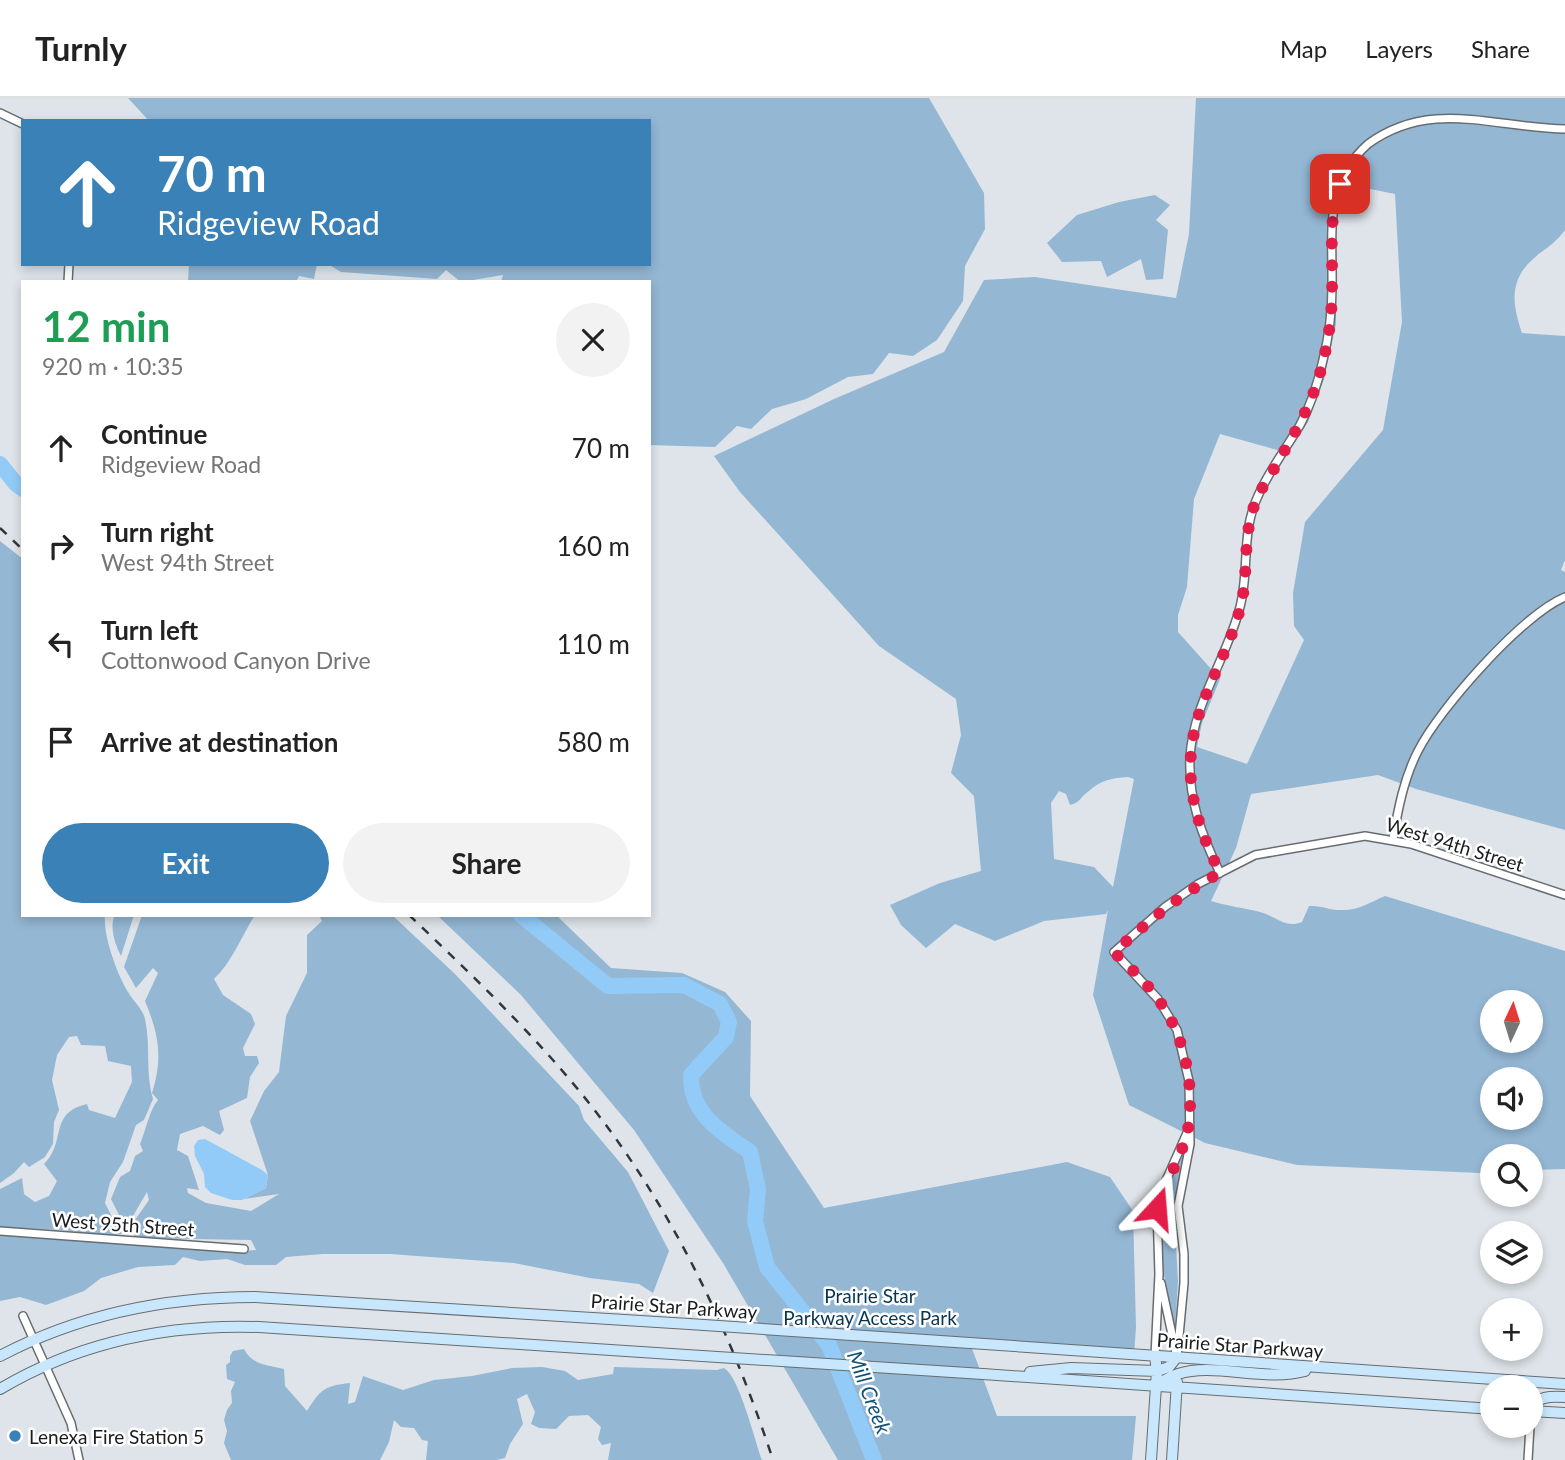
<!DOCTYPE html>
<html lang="en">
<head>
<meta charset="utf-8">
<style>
  :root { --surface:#fff; --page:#f2f2f2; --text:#222; --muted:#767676; --line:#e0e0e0; --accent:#3981b6 }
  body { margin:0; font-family:Lato,sans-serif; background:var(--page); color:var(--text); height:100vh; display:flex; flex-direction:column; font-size:26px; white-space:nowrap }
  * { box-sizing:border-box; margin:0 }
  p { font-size:23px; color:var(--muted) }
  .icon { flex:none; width:38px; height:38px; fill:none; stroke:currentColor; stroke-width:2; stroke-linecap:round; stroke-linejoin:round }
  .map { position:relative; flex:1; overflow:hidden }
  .sheet { position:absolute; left:21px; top:182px; width:630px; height:637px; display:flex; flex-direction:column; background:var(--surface); border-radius:0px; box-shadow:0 4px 10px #0003 }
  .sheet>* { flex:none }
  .banner { position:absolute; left:21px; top:21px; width:630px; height:147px; border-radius:0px; box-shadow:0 4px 10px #0003; background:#3981b6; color:#fff; overflow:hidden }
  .needle { width:46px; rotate:4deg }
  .buttons { position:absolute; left:1480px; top:892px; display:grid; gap:14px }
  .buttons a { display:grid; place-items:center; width:63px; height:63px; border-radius:50%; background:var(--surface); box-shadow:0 4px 10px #0003; font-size:35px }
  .pin { position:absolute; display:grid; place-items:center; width:60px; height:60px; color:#fff; margin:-30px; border-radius:14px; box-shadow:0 4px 10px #0006 }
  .me { position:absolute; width:77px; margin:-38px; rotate:19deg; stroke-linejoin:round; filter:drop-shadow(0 0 5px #0008) }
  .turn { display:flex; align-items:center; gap:24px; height:147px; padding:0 21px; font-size:32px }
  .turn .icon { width:91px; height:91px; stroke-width:2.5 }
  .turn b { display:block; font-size:49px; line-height:60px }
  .round { display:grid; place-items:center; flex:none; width:74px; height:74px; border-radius:37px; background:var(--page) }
  .headline { display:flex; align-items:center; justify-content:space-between; height:119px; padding:0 21px }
  h1 { font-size:42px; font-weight:700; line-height:52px; color:#1e9e55 }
  .cta { display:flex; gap:14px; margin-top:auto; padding:14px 21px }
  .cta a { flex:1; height:80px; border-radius:42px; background:var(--accent); color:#fff; font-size:28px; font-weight:700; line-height:80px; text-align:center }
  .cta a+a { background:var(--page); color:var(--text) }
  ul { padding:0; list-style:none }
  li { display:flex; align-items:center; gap:21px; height:98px; padding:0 21px }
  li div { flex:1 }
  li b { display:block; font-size:26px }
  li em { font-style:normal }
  header { display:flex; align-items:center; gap:42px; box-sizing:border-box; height:98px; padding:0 35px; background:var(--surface); border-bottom:2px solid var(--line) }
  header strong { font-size:33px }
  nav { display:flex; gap:38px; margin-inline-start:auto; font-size:24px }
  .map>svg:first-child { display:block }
  .green { fill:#94b7d4; fill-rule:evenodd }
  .water { fill:#92cbf8 }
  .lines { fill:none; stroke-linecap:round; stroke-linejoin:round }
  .river { stroke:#92cbf8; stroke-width:16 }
  .minor-casing { stroke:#676c70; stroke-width:10 }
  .secondary-casing { stroke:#676c70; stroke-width:12 }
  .minor { stroke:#fff; stroke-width:7 }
  .secondary { stroke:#c8e7fd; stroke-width:10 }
  .rail { stroke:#333537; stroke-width:2.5; stroke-dasharray:9 9; stroke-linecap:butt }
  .secondary-bridge-casing { stroke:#676c70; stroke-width:12; stroke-linecap:butt }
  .secondary-bridge { stroke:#c8e7fd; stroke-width:10 }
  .route { stroke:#e11d48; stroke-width:12; stroke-dasharray:0 21.6 }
  .poi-dot { fill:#3981b6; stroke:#fff; stroke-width:2.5 }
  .labels { text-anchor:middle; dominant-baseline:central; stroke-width:5; stroke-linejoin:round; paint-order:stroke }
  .street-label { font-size:19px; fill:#1a1c1d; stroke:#fff }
  .park-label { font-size:19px; fill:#083552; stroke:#fff }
  .poi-label { font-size:19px; fill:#1a1c1d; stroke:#fff; text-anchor:start }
  .water-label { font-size:21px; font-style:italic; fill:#0f517b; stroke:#fff }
</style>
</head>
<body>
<header>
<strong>Turnly</strong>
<nav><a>Map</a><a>Layers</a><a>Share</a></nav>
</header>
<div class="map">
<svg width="1565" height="1362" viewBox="0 0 1565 1362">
  <rect width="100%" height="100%" fill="#dee4e9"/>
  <!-- green -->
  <path class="green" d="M128,0H929L984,95L985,131L965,168L963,203L937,242L913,258L889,255L873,276L848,279L806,301L772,311L751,331L737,328L715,349L649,347V184H501L503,177L461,184L446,172L437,181L341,174L328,166H649V23H149Z
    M1196,0H1565V132C1552,149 1546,149 1532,162C1508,184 1513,208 1522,235L1565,238V462L1561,472L1565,474V732L1416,691L1378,677L1251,696L1236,750L1211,803C1227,808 1244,810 1260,814C1276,818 1285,831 1302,824L1309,808C1321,807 1331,813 1343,812C1359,812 1371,804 1385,798L1565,853V1071L1531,1072V1059H1493V1074L1480,1075L1297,1067L1205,1045L1129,1007L1093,897L1108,812L1106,816L1044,823L995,843L955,826L926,850L901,827L890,807L940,785L981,773L974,698L951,675L961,637L956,601L879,548L740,394L714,358L834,301L944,254L984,182L1035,179L1176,200L1189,136ZM1345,86L1395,96L1402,224L1383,332L1305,424L1293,495L1294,528L1304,542L1247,666L1197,649L1202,625L1220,581L1178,534V517L1187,489L1194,401L1220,336L1288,355L1308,324L1324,281L1336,226L1335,117ZM1128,679L1134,681L1113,789L1094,769L1054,761L1051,705L1059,693L1066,696L1070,707C1080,705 1081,698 1089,693C1101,682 1112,680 1128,679ZM1493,905H1531V943H1493ZM1493,982H1531V1020H1493Z
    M1155,97L1170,107L1156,122L1168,132L1163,181L1146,182L1141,161L1107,179L1101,163L1062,164L1047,145L1077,117L1119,104Z
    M189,166H317L314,181L299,178L296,184H188Z
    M0,443L23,461V817H105C103,838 117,876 128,894C133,903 143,911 145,921C151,948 145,975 153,1001L144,1022L136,1027L123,1064L110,1084L105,1105L112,1119L122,1128L121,1136L110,1138L64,1132L0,1129V1091L22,1080L24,1096L35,1104L49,1098L57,1083L44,1066C67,1044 48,1015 87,1006L89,1012L115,1020L132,984L131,968L108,963L105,948L81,947L77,938L69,939L57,957L52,982L59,1012L54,1024L53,1046L45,1059L29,1069L24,1064L14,1075L0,1085Z
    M115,817H134L121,858C115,847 109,828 115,817Z
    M142,817H255C241,839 232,864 214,881L223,897L251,916L255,926L243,950L245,958H257L259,965L250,979L247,1000L219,1013L224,1032L220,1037L203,1028L180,1036L177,1052L188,1058L199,1092L187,1090L188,1095L206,1105L251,1113L279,1096L244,1101L266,1090L268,1077L250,1023L264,993L279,974L286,918L307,875V837L322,823L319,817H392L455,876L579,1008L584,1022L628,1074L669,1153L653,1195L639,1186L590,1180L514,1165L390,1156H323L286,1159L276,1167H245L227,1161L200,1163L183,1159L175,1167L138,1169L101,1180L84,1193L46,1207L20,1199L0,1203V1136L120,1146L134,1144L244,1153L256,1152L251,1142L134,1140L135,1122L149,1102L147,1094L130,1123H122L111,1101L120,1079L130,1073L135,1058L143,1053L140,1046C146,1032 149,1013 158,1002L152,995C163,960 159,937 145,903L158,875L153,870L136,890L124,869Z
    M437,817H556L611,870L682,875L725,894L751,923L750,998L824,1110L1067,1064L1110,1079L1133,1113L1136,1229L1134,1257L970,1245L997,1318H1136L1132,1362H838L723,1165L634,1032L521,897Z
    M1183,1050H1186L1174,1113L1178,1183L1175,1231C1167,1192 1153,1139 1163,1101C1168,1083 1177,1066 1183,1050Z
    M244,1251C252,1267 267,1267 284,1271L285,1288L307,1313C321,1291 324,1288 350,1285L348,1306L355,1304L363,1278L403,1292L434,1282L472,1278L512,1270L542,1269L565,1273L578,1282L613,1276L614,1269L717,1272L724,1270C739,1278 755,1343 762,1362H608L611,1345L602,1347L598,1341L601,1329L588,1317L569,1318L556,1331L539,1330L531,1326L535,1314L527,1296L517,1301L523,1326L510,1346L505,1360L496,1362H426L428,1343L422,1342L414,1330L401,1329L394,1322L389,1344L380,1362H231L224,1345L227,1333L224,1322L227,1312L232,1305L231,1293L235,1284L227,1281L226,1267L230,1264V1258L233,1253Z"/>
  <!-- water -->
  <path class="water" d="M205,1041L262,1072L268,1077L266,1090L242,1102H232L211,1095L205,1089L204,1076L195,1058L194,1048L198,1042Z"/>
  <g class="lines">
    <!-- river -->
    <path class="river" d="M0,366L16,386L23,391
      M521,817L608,888L684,887L720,906L729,924L726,939L691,977C690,1017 721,1033 750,1054L758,1091L755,1123L767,1169L829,1247L874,1362"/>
    <!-- minor casing -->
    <g class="minor-casing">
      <path id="minor" d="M0,15L23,26
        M68,184L69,166
        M1393,741C1398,711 1404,680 1418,653C1439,611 1522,517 1565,499
        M1220,775C1202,738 1188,701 1190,659C1193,606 1227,560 1240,509C1249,475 1242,438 1255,405C1266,377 1285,352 1300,327C1311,307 1318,285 1323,262C1329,238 1332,213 1332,189C1333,136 1323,86 1368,46C1431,0 1494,30 1565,31
        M0,1133L244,1151
        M1161,1185L1176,1255
        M23,1218L71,1325L79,1362
        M1155,1258L1159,1176L1157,1110L1164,1087L1187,1035
        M1177,1259L1184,1185V1156L1178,1108L1190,1046L1189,983L1177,932L1158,901L1114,854L1165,809L1198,786L1255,757L1365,738L1411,746L1565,797
        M1528,1362L1530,1328"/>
    </g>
    <!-- secondary casing -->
    <g class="secondary-casing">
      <path id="secondary" d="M970,1245L1565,1286
        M0,1258C80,1216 165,1199 255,1199L689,1226
        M1030,1274L1071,1270L1157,1273L1169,1269L1177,1259
        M983,1276L1493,1311
        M1158,1286C1165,1282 1171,1278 1178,1276C1213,1264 1265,1284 1305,1273
        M0,1291C79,1244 168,1226 259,1229L702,1258
        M1531,1312C1536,1298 1551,1298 1565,1299
        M1531,1313L1565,1315
        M1151,1362L1157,1273L1155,1258
        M1172,1362L1177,1284"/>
    </g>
    <!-- minor -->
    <use href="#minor" class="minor"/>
    <!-- secondary -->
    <use href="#secondary" class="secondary"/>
    <!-- rail -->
    <path class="rail" d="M0,430L23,452
      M409,817C472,877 535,937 589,1005C673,1111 731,1234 773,1362"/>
    <!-- secondary-bridge casing -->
    <g class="secondary-bridge-casing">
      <path id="secondary-bridge" d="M689,1226L970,1245
        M702,1258L983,1276"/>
    </g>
    <!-- secondary-bridge -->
    <use href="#secondary-bridge" class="secondary-bridge"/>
  </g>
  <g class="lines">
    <!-- route -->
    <path class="route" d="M1157,1110C1166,1082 1186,1052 1189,1024C1194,982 1183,935 1158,901C1146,884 1129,869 1114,854C1148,824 1180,796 1220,775C1191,716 1179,665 1204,602C1216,571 1233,540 1241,507C1249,473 1242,436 1256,403C1261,390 1270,378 1277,366C1294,336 1311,308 1320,275C1328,247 1332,219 1332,191C1333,154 1328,121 1340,86"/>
  </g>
  <!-- markers -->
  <circle class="poi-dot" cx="15" cy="1338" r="7"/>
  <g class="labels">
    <!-- street labels -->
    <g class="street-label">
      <text transform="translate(1455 746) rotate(17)">West 94th Street</text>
      <text transform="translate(123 1126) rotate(4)">West 95th Street</text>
      <text transform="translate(674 1208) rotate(4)">Prairie Star Parkway</text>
      <text transform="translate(1240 1247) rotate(4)">Prairie Star Parkway</text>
    </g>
    <!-- park labels -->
    <g class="park-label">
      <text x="870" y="1197">Prairie Star<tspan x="870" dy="22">Parkway Access Park</tspan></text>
    </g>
    <!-- poi labels -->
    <g class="poi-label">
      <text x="29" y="1338">Lenexa Fire Station 5</text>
    </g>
    <!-- water labels -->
    <g class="water-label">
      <text transform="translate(870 1294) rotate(69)">Mill Creek</text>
    </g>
  </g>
</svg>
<div class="buttons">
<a><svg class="needle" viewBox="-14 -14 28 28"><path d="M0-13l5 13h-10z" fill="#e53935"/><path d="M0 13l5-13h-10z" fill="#767676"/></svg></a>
<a><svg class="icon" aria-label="sound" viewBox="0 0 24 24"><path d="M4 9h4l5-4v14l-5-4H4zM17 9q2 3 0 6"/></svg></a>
<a><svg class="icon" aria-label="search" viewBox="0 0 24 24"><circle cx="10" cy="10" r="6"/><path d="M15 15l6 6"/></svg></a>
<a><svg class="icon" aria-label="layers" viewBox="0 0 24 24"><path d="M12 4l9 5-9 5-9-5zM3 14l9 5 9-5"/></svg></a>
<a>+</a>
<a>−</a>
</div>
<div class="pin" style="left:1340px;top:86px;background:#d93025"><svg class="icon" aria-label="arrive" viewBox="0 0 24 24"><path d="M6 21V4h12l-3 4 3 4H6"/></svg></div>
<svg class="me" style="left:1157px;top:1110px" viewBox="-20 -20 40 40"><path d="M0-17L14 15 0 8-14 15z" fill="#e11d48" stroke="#fff" stroke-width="4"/></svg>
<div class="banner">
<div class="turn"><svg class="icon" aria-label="ahead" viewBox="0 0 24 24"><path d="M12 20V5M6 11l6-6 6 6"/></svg><div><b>70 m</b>Ridgeview Road</div></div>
</div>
<section class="sheet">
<div class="headline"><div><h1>12 min</h1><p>920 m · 10:35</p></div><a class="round"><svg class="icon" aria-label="close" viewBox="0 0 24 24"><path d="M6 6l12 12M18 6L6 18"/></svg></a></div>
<ul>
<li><svg class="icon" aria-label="ahead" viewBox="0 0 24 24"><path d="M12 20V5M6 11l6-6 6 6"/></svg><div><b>Continue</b><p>Ridgeview Road</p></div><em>70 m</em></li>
<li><svg class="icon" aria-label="right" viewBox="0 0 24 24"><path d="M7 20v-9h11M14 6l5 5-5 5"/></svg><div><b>Turn right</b><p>West 94th Street</p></div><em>160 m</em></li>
<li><svg class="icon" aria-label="left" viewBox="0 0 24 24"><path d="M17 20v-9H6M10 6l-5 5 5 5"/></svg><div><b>Turn left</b><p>Cottonwood Canyon Drive</p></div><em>110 m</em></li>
<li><svg class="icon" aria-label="arrive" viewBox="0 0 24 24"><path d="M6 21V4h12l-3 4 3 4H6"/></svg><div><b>Arrive at destination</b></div><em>580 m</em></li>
</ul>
<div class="cta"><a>Exit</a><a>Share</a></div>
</section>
</div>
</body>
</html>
